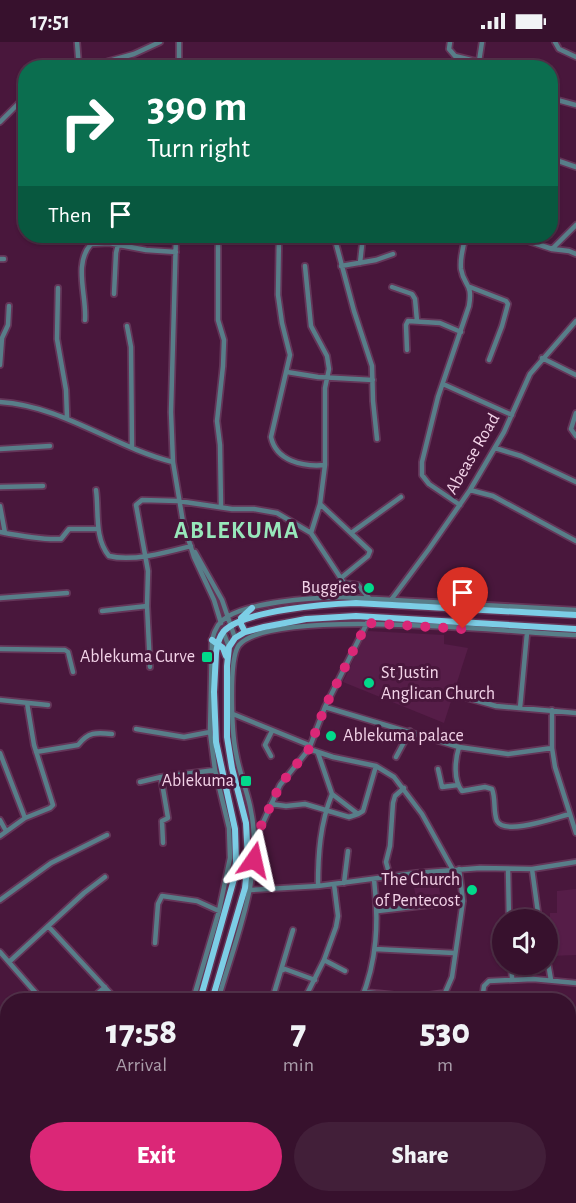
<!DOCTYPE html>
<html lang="en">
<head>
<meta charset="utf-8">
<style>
  :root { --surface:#37112d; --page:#421f39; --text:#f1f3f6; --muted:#aa9daa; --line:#513149; --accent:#db2777 }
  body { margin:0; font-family:"Alegreya Sans",sans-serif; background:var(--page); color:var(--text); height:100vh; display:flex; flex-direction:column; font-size:22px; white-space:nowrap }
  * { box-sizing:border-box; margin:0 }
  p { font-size:20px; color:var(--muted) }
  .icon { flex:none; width:33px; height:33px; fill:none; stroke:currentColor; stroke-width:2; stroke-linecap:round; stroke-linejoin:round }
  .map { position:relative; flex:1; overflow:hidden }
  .details { position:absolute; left:0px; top:951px; width:576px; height:210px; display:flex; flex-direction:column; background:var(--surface); border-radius:24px 24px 0 0; box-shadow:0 2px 4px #0004,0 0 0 2px var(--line) }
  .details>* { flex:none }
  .top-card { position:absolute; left:18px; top:18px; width:540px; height:183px; border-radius:24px; box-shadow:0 2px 4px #0004,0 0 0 2px var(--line); background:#0b6e4f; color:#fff; overflow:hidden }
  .controls { position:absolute; left:492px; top:867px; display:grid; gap:12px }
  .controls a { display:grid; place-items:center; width:66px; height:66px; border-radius:50%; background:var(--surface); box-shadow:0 2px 4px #0004,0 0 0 2px var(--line); font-size:30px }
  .pin { position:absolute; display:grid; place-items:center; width:51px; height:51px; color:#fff; margin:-62px -26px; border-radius:50% 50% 50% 0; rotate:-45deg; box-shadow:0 0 6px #0007 }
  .pin .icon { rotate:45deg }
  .me { position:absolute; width:66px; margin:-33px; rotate:11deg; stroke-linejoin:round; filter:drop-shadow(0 0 4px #0008) }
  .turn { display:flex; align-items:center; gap:21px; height:126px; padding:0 30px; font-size:27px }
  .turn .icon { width:78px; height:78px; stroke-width:2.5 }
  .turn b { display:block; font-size:42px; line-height:51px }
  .then { display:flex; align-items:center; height:57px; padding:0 30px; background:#0003; gap:12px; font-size:22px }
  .eta { display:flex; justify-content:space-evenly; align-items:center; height:102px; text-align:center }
  .eta b { font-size:36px; font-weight:800; line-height:42px }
  .action { display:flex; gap:12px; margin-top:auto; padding:12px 30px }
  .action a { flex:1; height:69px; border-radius:36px; background:var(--accent); color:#fff; font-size:24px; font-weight:800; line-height:69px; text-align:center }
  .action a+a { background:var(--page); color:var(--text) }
  .status { display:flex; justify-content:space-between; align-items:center; height:42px; padding:0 30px; background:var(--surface); direction:ltr }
  .status svg { height:16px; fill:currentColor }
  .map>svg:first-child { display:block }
  .built { fill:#561d48 }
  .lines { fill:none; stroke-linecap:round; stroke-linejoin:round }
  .minor-casing { stroke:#643558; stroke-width:8 }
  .major-casing { stroke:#643558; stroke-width:9 }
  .minor { stroke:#587e89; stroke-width:4.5 }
  .major { stroke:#7ccee6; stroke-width:6 }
  .route { stroke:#db2777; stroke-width:10; stroke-dasharray:0 18 }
  .poi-dot { fill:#02d98b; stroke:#49173c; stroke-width:2 }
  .labels { text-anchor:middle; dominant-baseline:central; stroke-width:6; stroke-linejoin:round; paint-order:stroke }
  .street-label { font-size:18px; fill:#f3d3e8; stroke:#49173c }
  .poi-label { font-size:18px; fill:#f3d3e8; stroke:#49173c; text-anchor:end }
  .district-label { font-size:24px; font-weight:bold; letter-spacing:1.5px; fill:#98e7bb; stroke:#49173c }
</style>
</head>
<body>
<div class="status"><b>17:51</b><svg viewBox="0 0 49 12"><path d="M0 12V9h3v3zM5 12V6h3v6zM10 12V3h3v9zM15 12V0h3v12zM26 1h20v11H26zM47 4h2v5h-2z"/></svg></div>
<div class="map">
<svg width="576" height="1161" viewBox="0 0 576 1161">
  <rect width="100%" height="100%" fill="#49173c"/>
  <!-- built -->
  <path class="built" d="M367,589L444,593V602L468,606L444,681L343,640Z
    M437,836L442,861L418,864L412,837Z
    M576,847V913L550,914V871H557V849Z"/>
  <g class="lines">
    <!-- minor casing -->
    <g class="minor-casing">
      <path id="minor" d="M77,0L79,26
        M450,0L449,7L455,14L479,20
        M555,0L559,7L576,15
        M84,26L134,12L160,0
        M179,26V0
        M478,26L482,0
        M550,56L576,63
        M0,80L26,54
        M550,116L576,125
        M576,183L552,207L569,209L576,212
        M176,194L171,370L173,420L183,480L194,515L214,558L221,581
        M218,194V278L224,298L223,324L217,379L220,403L221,464
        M279,194L278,253L282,281L290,313L271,395C276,419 303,425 325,423
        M334,194L354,269L372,324L373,359L377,397
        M513,194L552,207
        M0,217H4
        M360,221L363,194
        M305,224L311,284L327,314L329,327L325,346V423L320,462L311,491
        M341,224L376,218L393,212
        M392,245L412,252L415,257L417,279
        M470,245L506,259L508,262L502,284L489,318
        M58,246L57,297L66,348L67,375
        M114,252L116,211L120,194
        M85,278C87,254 73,222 91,202L109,201L146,208L176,210
        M127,284L131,305L132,405
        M407,308L406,283L408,279L440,281L461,290
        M542,316L576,333
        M0,323L2,296L8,283L9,264
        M287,330L318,335L373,338
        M443,342L512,373
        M0,360C63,364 113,405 173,420
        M576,371L571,387L576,394
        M495,406L521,414L576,440
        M0,407L50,404
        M0,445L43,444
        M96,448C99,469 94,496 109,514C133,520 168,510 191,504
        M470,448L493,454L576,499
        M320,462L370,509L368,514L341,536
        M460,463L429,442L422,433V420L438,355L469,264C473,240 464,245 461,227C460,216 463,204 466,194
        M0,464L5,491
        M0,490C20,494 41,498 61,497L69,487H98
        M351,491L401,455
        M195,510L222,558L235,596
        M344,541L358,543L369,556
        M0,556L67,551
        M391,558L429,507L470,448L504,390L530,332L576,279
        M102,569L147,564
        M223,589L229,605
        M0,607L65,608L68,610L73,630
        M150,625L147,564L148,529L136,463L142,458L178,459L232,467H254L277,471L311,491L344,541L347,555
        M467,656L496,664L576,671
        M0,658L48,663
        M325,665L459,705
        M520,666L527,591
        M552,668V706L555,725L576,791
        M233,672L309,703
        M136,687L184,695L210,690
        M552,706L508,712L459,705C455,718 453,738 462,749L485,745L492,747C496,757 493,770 497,779C505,794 557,775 570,772
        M309,707L333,715L376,724L394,735L422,772L453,828
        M36,710L78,703C88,690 96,690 112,692
        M0,711L25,776
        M318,711L332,752L358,772L363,769L376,724
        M271,714L265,703L272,689
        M396,715L410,689
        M438,727L442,745L458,743
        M161,735L168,776L162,779L163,801
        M140,740L161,735L215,728
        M271,762L286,764L305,762L349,775L358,772
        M0,778L6,789
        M0,794L25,776L50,766L53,763L34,703L27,661
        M256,796L280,743L309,707L325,665L367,581
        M508,827L509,878
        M532,827L539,878
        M390,835L386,820L390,804L393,761L395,754L404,746
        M344,841L348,809
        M318,844C318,812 320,782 332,752
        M250,848L318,844L416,831L480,826L532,827L576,820
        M0,858L51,821L107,793
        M378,869L463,859
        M48,884L111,952
        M155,901L158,862L162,854L197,859L219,869
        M375,907L454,911
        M0,910L42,958
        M324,918L345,929
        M9,920L84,851L105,835
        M548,921L551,938
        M511,922L512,936
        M283,928L285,927L315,938
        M364,950L414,955L445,951
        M97,958V952L105,945
        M193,958L219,869L230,816L229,786L215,728L210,690L212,598C214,589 218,580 227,575C251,560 310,556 339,555L576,568
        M218,958C236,895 265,831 250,764C246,746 239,729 236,711C232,692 228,617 239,603C273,564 518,591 576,593
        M272,958L293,888
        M304,958L324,918L336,885L338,874L334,842
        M361,958C377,919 379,880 374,837
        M444,958L445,951L452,935L463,859L459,827
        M482,958L484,944L489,939L533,937L576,941
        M0,990L8,1000
        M568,996L576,997
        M568,1055L576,1058
        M0,1066L8,1076
        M568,1119H576
        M0,1142L8,1138
        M284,1154L305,1161
        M475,1154L514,1161
        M146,1161L148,1154
        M173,1161L174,1154"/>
    </g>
    <!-- major casing -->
    <g class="major-casing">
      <path id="major" d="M245,590L241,582V576L252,566
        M212,598L223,606L226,614
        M200,958L234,837L236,820L235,787L216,700L214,650L216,611C217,603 219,595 224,589C244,568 327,562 356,561L576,573
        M212,958L245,846L248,818L246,781L232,726L227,695V624L229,605L235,596L245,590L264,585L306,577L356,574L576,587
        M152,1161L154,1154
        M166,1161L168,1154"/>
    </g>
    <!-- minor -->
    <use href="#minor" class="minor"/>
    <!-- major -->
    <use href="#major" class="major"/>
  </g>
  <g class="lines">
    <!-- route -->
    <path class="route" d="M254,818L255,797L280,743L309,707L325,665L367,581L463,587"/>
  </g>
  <!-- markers -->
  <g class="poi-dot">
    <circle cx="369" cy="546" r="6"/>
    <rect x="201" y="609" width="12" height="12" rx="3"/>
    <circle cx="369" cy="641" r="6"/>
    <circle cx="331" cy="694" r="6"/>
    <rect x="240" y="733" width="12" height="12" rx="3"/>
    <circle cx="472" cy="848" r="6"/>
  </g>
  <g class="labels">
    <!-- street labels -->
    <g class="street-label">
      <text transform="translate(473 412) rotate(-60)">Abease Road</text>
    </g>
    <!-- poi labels -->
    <g class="poi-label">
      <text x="357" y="546">Buggies</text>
      <text x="195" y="615">Ablekuma Curve</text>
      <text x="381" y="631" text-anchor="start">St Justin<tspan x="381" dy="21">Anglican Church</tspan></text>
      <text x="343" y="694" text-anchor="start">Ablekuma palace</text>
      <text x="234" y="739">Ablekuma</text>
      <text x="460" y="838">The Church<tspan x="460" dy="21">of Pentecost</tspan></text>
    </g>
    <!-- district labels -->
    <g class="district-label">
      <text x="237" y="489">ABLEKUMA</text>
    </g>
  </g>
</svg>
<div class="controls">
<a><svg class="icon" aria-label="sound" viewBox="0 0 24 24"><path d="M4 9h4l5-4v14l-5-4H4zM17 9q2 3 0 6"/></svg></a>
</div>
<div class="pin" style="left:463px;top:587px;background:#d93025"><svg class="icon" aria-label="arrive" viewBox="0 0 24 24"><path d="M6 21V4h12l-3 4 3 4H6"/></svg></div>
<svg class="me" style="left:254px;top:818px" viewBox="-20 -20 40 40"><path d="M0-17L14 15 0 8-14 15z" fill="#db2777" stroke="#fff" stroke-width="4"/></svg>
<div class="top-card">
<div class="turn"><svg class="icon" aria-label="right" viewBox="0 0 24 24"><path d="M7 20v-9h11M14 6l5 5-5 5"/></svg><div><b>390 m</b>Turn right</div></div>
<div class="then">Then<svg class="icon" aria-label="arrive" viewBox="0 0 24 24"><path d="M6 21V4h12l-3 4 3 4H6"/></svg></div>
</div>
<section class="details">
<div class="eta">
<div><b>17:58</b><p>Arrival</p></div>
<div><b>7</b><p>min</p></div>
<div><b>530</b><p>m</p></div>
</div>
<div class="action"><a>Exit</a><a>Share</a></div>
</section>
</div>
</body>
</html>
